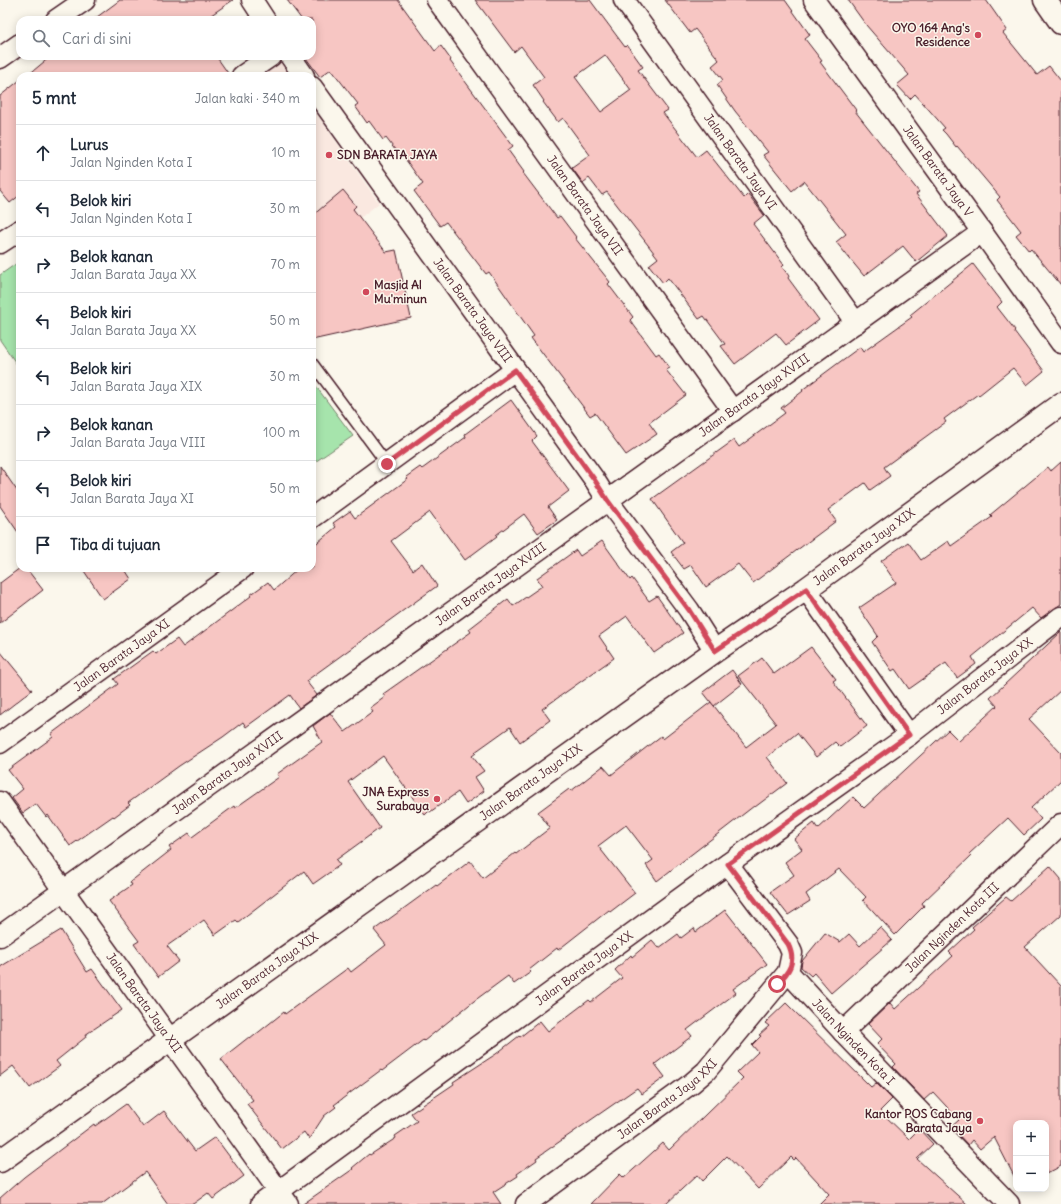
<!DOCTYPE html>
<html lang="id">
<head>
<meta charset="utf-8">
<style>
  :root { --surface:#fff; --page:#f2f2f3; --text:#1f2937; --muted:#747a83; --line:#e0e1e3 }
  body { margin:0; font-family:Delius,sans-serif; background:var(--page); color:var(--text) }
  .controls { position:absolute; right:12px; bottom:12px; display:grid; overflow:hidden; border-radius:8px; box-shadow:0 2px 10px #0003 }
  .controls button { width:36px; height:36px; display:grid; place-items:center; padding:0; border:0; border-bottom:1px solid var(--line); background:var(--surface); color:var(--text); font:20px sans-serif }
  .stop { position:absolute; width:12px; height:12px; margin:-9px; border:3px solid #d1495b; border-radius:50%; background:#fff }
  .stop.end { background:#d1495b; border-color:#fff; box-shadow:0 1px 4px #0008 }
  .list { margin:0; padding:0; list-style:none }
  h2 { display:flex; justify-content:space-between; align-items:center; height:52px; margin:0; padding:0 16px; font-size:17px }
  h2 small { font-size:13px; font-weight:400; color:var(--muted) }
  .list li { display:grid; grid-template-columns:26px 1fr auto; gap:12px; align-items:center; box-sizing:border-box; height:56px; padding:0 16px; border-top:1px solid var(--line) }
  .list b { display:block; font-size:15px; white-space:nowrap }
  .list p { margin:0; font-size:13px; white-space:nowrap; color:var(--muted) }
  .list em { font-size:13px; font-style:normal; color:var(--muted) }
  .icon { flex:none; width:22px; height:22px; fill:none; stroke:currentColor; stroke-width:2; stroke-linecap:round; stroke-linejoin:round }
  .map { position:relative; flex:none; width:1061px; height:1204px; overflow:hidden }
  .search { position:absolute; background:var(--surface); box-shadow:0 2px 10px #0003; left:16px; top:16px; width:300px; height:44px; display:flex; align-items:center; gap:10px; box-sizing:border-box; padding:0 14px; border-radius:12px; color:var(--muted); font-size:15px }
  .panel { position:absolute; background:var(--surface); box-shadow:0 2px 10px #0003; left:16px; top:72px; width:300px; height:500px; border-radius:12px }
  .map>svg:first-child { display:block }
  .built { fill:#fae8e0 }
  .green { fill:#a6e4ac; stroke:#78826c }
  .building { fill:#f7c6c3; stroke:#4a1f2b; fill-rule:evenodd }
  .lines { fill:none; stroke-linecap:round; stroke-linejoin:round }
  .service-casing { stroke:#4a1f2b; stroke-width:13 }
  .minor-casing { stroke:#4a1f2b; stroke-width:23 }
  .tertiary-casing { stroke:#4a1f2b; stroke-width:25 }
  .secondary-casing { stroke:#4a1f2b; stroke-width:25 }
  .service { stroke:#fbf7ec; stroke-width:10 }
  .minor { stroke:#fbf7ec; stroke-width:20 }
  .tertiary { stroke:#fbf7ec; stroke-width:22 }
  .secondary { stroke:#fbf7ec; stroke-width:22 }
  .route { stroke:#d1495b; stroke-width:5 }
  .poi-dot { fill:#d1495b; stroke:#fbf7ec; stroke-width:1.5 }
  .labels { text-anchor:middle; stroke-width:3; stroke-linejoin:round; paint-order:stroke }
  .poi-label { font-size:12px; font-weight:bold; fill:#4a1f2b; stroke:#fbf7ec; text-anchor:end }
  .street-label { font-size:12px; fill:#4a1f2b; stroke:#fbf7ec }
</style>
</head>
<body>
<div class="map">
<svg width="1061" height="1204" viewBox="0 0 1061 1204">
  <rect width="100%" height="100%" fill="#fbf7ec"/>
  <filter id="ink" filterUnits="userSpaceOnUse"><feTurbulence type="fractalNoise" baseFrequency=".025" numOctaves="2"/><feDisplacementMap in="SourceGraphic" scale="8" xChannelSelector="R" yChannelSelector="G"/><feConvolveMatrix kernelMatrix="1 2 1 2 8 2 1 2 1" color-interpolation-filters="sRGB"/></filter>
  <g filter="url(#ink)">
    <g class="built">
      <path d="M279,59L291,76H255Z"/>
      <path d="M312,107L379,203L312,256Z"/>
    </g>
    <g class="green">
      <path d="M20,261V369L0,340V275Z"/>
      <path d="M312,381L353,436L312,464Z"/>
    </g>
    <g class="building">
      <path d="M120,0H233L204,20H93Z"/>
      <path d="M287,0H398L435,51L441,46L451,60L450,61L513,146L508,150L524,172L523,173L557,218L560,216L576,237L575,238L610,282L608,284L633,317L630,320L656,355L659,353L670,368L666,370L686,395L649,423L657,434L626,455L595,413L590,416L531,338L534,336L489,272L486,274L446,222L440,226L414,191L423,184L401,153L399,155L386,138L383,140L369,121L367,123L355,106L358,104L331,69L320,77L306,58L309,56H312V20H302Z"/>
      <path d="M475,0H590L625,47L627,45L643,67L638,70L668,110L663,113L697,157L706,150L744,198L748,194L764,215L753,224L784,265L782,267L789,276L788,278L819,320L786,345L776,333L735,364L721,346L725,344L704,316L699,319L668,278L663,283L649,265L658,258L607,192L602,195L589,178L583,183L572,168L590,155L563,118L558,122L543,102L544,101L533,85L544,77L521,46L514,52ZM605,55L631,90L601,112L575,77Z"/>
      <path d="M665,0H785L810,35L805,39L822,61L820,62L856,110L855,111L919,192L916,194L948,236L916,262L903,246L864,276L836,242L846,234L804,181L792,191L763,155L768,152L735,111L717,85L723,80L712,66L719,60L695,29L690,33Z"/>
      <path d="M848,0H986L1007,30L1003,33L1037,75L1049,66L1061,81V285L1031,249L1029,251L1016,235L1021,231L997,200L1000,197L957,146L956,147L946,134L942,130L945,128L915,94L910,99L897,85L909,75L866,25Z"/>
      <path d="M51,56H216L230,76H27Z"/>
      <path d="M20,80V195L10,203L0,191V96Z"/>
      <path d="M343,190L356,206L353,209L386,252L396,250L411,318L312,340V216Z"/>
      <path d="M973,264L1002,302L997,307L1015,330L1014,331L1044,371L1027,385L1013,368L979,395L978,394L944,419L946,422L884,467L890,476L870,490L865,483L828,510L836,521L753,583L738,564L706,587L691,565L684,569L671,552L683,543L652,499L734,440L739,447L785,413L781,408L803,391L802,390L860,347L863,352L912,317L910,315Z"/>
      <path d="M511,400L537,436L532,441L569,491L548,507L557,520L538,533L524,514L496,535L497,536L465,560L430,512L391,541L413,570L422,563L437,586L306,681L317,695L299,708L290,695L246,727L243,722L223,737L179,766L128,803L130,805L114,817L113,816L70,846L48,815L46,817L36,804L23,813L12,798L23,789L8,770L53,737L51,734L118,684L114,679L153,651L156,654L177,639L183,647L251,596L250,595L268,582L274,590L299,568H312V547L336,527L333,523L350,511L355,518L408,479L406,477L420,467L422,469L466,437L465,434Z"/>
      <path d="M1061,462V604L1041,618L1032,608L972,657L976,664L957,678L946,663L909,689L895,669L892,671L872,642L878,636L859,608L896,583L881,561L908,542L921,560L948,541L951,546L992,517L990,515L1048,467L1051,471Z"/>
      <path d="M0,466L20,495V535L0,506Z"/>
      <path d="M602,541L630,580L632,578L649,601L657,596L683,633L654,653L627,616L599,636L614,658L542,709L550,720L520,742L510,727L475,752L476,753L472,756L484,771L475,777L484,791L466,804L458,792L430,812L429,811L425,815L383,756L348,782L380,828L336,860L340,865L313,884L304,871L238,922L236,920L215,935L204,920L167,946L179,961L158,977L134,944L139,941L109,901L132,885L130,882L171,850L169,847L189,833L192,837L234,806L235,808L279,777L277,774L322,742L313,726L330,713L345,732L373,712L370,708L385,697L383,694L471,632L469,629L491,612L508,599L513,606L542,586L537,578L576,550L580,556Z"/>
      <path d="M20,568H26L43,590L0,623V583Z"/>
      <path d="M82,568H124L131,579L103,599Z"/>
      <path d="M1061,632V690L1029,719L1061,753V780L1031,808L1041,819L1024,835L1008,818L969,854L971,856L922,903L924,906L895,935L863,900L866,897L839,869L806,894L810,901L788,915L770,892L794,875L785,862L802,849L794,839L814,823L818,829L853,797L864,808L948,730L959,741L997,706L990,698Z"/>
      <path d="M811,647L836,679L833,681L867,726L840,747L835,742L816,757L797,733L767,757L787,783L755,807L754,806L657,881L646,865L653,860L626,825L598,846L635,893L610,912L609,910L558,950L557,948L529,970L531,972L514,984L508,976L474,1001L424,1041L423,1040L382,1071L381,1070L334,1105L336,1107L324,1116L309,1139L304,1132L282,1149L247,1104L253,1100L221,1059L249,1037L250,1039L284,1012L285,1014L348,968L351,972L386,945L374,930L436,885L437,886L470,861L483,878L515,853L516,854L550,828L538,812L569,789L571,791L603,766L611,775L661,736L663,739L711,702L746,747L776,724L738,676L762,658L774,674Z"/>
      <path d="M0,651L32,690L0,715Z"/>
      <path d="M732,670L742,684L714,706L703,692Z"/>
      <path d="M1050,866L1061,879V915L1025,947L1061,986V1166L1046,1174V1123H1016V1180L994,1137L980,1149L972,1140L968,1145L951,1127L959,1120L933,1092L924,1100L893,1067L896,1064L877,1044L882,1039L868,1024L890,1003L895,1009L953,956L949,952L974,929L972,927L1006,897L1011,901Z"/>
      <path d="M725,910L767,964L733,989L736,993L687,1030L692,1036L655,1064L665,1077L642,1094L637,1088L536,1158L537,1160L517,1174L518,1176L493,1192L501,1204H303L353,1169L352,1168L369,1154L370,1155L396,1138L395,1136L417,1121L411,1113L454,1084L453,1082L496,1054L519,1036L520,1037L540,1021L548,1031L589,1000L591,1002L622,978L615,970L631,955L632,957L652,940L659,948L678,934L681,938L694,928L696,932Z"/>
      <path d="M880,927L892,940L831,993L814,973L811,976L801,967L802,961L825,933L840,942L849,934L860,946Z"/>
      <path d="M61,930L87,972L92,969L122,1010L85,1035L86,1037L56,1061L60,1066L30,1088L13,1066L0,1076V967Z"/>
      <path d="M786,1003L871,1087L876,1083L892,1099L880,1111L909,1139L919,1129L933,1144L917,1159L967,1204H819L829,1194L796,1158L794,1160L791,1157L758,1189L727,1156L702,1181L697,1175L666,1204H591L620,1174L624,1178L663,1143L669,1150L743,1078L737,1072L758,1052L752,1045L761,1036L759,1035L769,1026L765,1023Z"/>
      <path d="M126,1104L143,1127L164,1111L195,1151L215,1137L244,1176L213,1199L208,1193L193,1204H168L145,1172L102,1204H0V1198L24,1177L94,1124L95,1126Z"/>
    </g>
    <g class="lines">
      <defs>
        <path id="service" d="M312,363L387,464"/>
        <g id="minor">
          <path d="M252,0L265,20"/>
          <path id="s1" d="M437,0L733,411"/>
          <path id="s2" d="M624,0L856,323"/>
          <path id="s3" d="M814,0L982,232L1061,343"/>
          <path d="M56,20L85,0"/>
          <path d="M290,56L304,76"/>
          <path d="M0,58L20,44"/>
          <path d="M242,76L271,56"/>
          <path id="s4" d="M312,87L594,479L608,501L689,610L715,651"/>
          <path d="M0,243L20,230"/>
          <path d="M312,518L515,370"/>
          <path d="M806,589L909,735"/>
          <path id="s5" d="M0,743L243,568"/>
          <path id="s6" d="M0,802L288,1204"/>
          <path id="s7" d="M728,864L788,944L792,953L788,972L843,1032L1009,1204"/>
          <path id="s8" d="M0,936L982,232"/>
          <path id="s9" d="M843,1032L1061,824"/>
          <path id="s10" d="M261,1204L712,875L909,735L1061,617"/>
          <path id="s11" d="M526,1204L692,1083L706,1071L788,972"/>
        </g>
        <g id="tertiary">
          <path id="s12" d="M0,1161L715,651L806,589L1061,404"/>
        </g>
        <path id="secondary" d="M1045,0L1061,23"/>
      </defs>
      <use href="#service" class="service-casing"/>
      <use href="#minor" class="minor-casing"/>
      <use href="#tertiary" class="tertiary-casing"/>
      <use href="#secondary" class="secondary-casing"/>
      <use href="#service" class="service"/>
      <use href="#minor" class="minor"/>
      <use href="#tertiary" class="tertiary"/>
      <use href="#secondary" class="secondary"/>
    </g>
  </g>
  <g class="lines" filter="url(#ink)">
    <path class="route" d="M387,464L515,370L594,479L608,501L689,610L715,651L806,589L909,735L728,864L788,944C797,962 789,972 777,984"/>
  </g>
  <g class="poi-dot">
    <circle cx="978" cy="35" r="4"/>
    <circle cx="329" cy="155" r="4"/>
    <circle cx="366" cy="292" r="4"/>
    <circle cx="437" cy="799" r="4"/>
    <circle cx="980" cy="1121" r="4"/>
  </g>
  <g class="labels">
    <g class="poi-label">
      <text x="970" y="32">OYO 164 Ang's<tspan x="970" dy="14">Residence</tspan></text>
      <text x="337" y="159" text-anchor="start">SDN BARATA JAYA</text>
      <text x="374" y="289" text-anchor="start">Masjid Al<tspan x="374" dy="14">Mu'minun</tspan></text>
      <text x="429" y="796">JNA Express<tspan x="429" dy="14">Surabaya</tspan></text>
      <text x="972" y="1118">Kantor POS Cabang<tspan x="972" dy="14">Barata Jaya</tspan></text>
    </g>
    <g class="street-label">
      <text dy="4" stroke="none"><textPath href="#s2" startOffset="199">Jalan Barata Jaya VI</textPath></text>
      <text dy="4" stroke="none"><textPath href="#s3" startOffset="211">Jalan Barata Jaya V</textPath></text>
      <text dy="4" stroke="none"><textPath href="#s1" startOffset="253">Jalan Barata Jaya VII</textPath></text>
      <text dy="4" stroke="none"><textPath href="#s4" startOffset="275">Jalan Barata Jaya VIII</textPath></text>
      <text dy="4" stroke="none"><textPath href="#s8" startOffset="928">Jalan Barata Jaya XVIII</textPath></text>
      <text dy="4" stroke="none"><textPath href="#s12" startOffset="1060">Jalan Barata Jaya XIX</textPath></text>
      <text dy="4" stroke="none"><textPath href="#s8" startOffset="604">Jalan Barata Jaya XVIII</textPath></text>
      <text dy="4" stroke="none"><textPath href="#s5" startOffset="150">Jalan Barata Jaya XI</textPath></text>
      <text dy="4" stroke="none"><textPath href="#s10" startOffset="896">Jalan Barata Jaya XX</textPath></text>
      <text dy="4" stroke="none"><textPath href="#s8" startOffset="280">Jalan Barata Jaya XVIII</textPath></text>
      <text dy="4" stroke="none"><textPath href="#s12" startOffset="652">Jalan Barata Jaya XIX</textPath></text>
      <text dy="4" stroke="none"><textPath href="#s9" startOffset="151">Jalan Nginden Kota III</textPath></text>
      <text dy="4" stroke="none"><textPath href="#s10" startOffset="400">Jalan Barata Jaya XX</textPath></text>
      <text dy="4" stroke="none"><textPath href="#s12" startOffset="328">Jalan Barata Jaya XIX</textPath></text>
      <text dy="4" stroke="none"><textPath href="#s6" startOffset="247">Jalan Barata Jaya XII</textPath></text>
      <text dy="4" stroke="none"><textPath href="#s7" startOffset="225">Jalan Nginden Kota I</textPath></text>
      <text dy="4" stroke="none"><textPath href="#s11" startOffset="176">Jalan Barata Jaya XXI</textPath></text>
    </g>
  </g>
</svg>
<div class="controls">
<button>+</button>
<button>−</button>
</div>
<div class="stop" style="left:777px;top:984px"></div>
<div class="stop end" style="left:387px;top:464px"></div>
<div class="search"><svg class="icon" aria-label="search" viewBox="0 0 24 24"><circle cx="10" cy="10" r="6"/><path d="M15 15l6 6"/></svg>Cari di sini</div>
<section class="panel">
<h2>5 mnt<small>Jalan kaki · 340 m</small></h2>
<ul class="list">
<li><svg class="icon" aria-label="ahead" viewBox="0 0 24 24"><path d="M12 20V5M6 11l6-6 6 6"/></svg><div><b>Lurus</b><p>Jalan Nginden Kota I</p></div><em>10 m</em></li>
<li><svg class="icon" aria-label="left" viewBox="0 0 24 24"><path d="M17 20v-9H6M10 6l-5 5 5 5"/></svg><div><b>Belok kiri</b><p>Jalan Nginden Kota I</p></div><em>30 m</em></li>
<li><svg class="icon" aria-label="right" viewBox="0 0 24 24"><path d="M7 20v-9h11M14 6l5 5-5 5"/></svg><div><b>Belok kanan</b><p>Jalan Barata Jaya XX</p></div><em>70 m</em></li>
<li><svg class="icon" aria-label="left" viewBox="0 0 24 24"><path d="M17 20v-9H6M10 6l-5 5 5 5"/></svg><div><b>Belok kiri</b><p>Jalan Barata Jaya XX</p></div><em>50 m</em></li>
<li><svg class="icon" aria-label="left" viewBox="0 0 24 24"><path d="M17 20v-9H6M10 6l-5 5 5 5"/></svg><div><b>Belok kiri</b><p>Jalan Barata Jaya XIX</p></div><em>30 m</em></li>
<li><svg class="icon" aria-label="right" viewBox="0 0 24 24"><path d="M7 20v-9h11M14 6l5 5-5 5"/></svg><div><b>Belok kanan</b><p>Jalan Barata Jaya VIII</p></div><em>100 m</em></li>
<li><svg class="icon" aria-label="left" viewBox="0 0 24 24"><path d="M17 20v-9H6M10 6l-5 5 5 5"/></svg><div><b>Belok kiri</b><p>Jalan Barata Jaya XI</p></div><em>50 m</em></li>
<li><svg class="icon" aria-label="arrive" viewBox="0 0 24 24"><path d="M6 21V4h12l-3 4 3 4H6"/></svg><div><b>Tiba di tujuan</b></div></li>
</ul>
</section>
</div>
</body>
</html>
